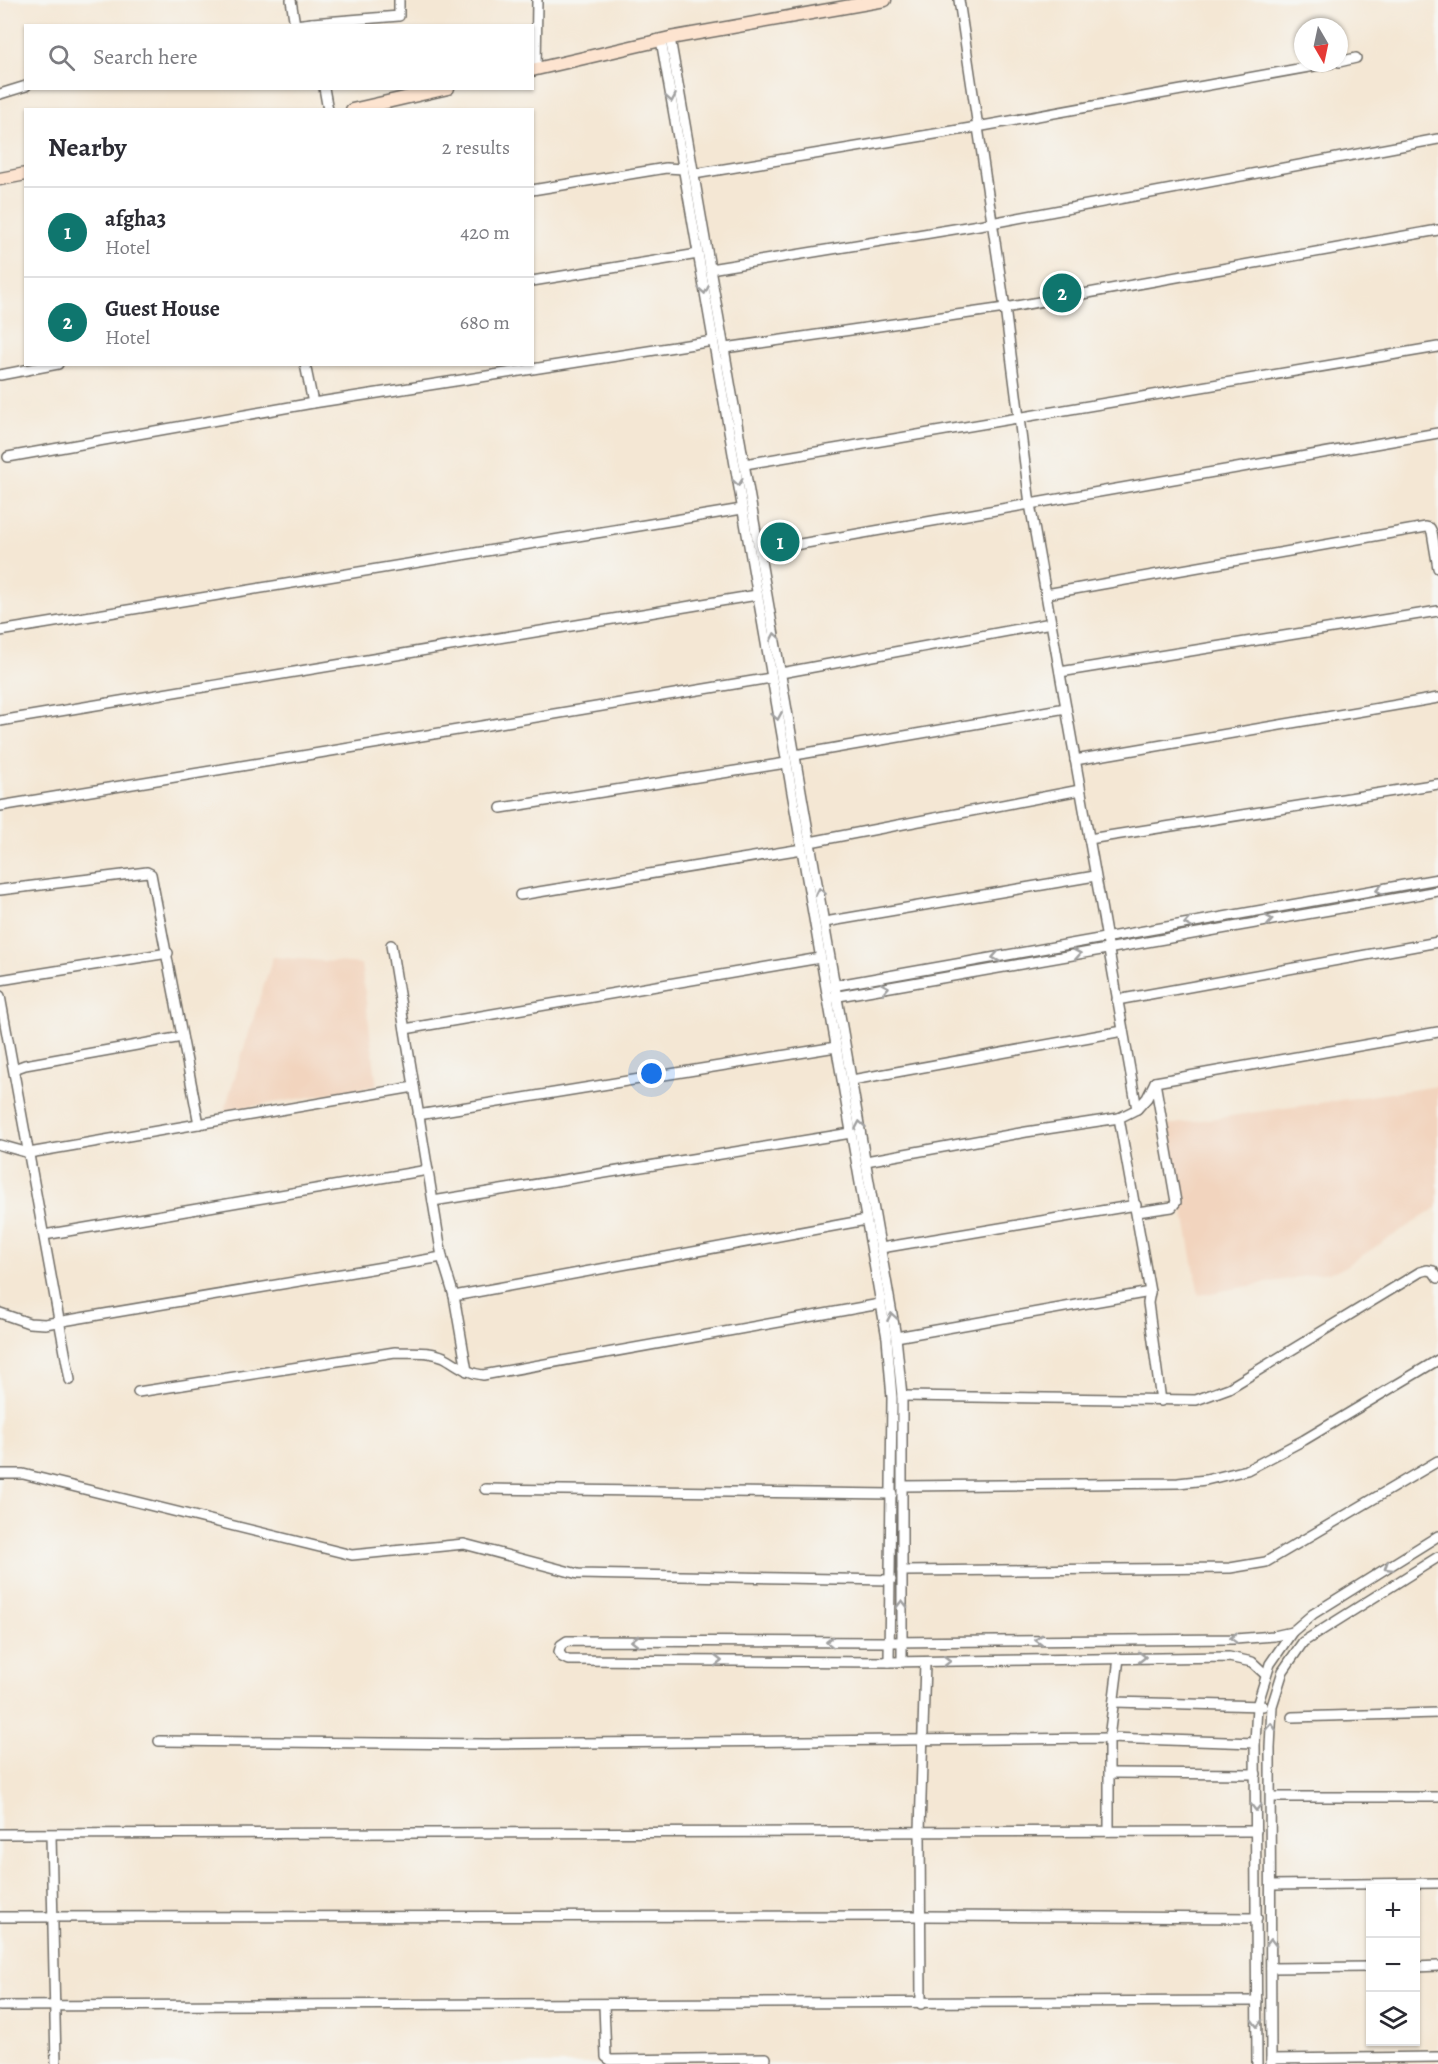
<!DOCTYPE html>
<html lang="en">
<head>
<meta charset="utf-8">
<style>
  :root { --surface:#fff; --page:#f7f7f7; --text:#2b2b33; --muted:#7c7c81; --line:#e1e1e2; --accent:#0f766e }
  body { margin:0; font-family:Alegreya,serif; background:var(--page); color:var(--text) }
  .controls { position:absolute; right:18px; bottom:18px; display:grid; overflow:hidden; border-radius:0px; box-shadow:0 2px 4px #0004 }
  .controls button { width:54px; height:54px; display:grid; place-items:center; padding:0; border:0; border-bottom:2px solid var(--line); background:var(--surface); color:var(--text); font:30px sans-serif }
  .compass { position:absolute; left:1294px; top:18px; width:54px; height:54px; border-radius:50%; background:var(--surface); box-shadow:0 2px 4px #0004; rotate:171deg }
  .you { position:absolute; left:652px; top:1074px; width:21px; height:21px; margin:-15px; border:4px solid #fff; border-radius:50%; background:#1a73e8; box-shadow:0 0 0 9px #1a73e833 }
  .badge { display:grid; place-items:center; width:39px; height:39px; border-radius:50%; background:var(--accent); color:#fff; font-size:20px; font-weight:700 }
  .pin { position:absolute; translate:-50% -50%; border:3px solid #fff; box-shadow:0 2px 6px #0006 }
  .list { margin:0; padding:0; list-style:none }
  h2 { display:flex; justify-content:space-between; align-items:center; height:78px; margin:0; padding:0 24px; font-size:26px }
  h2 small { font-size:20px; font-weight:400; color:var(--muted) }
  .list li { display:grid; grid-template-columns:39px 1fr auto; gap:18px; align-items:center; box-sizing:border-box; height:90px; padding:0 24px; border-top:2px solid var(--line) }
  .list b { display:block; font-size:22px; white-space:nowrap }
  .list p { margin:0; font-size:20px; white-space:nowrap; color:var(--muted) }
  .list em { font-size:20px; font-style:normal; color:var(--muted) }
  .icon { flex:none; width:33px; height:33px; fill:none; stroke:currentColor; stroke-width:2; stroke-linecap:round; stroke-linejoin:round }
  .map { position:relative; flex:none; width:1438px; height:2064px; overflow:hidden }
  .search { position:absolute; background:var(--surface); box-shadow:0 2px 4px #0004; left:24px; top:24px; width:510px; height:66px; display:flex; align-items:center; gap:15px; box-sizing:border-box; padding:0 21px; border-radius:0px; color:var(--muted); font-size:22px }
  .panel { position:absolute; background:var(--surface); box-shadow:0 2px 4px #0004; left:24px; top:108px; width:510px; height:258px; border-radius:0px }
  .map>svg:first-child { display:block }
  .built { fill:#f2d4be }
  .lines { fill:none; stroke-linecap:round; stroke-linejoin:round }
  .minor-casing { stroke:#716d66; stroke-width:12 }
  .secondary-casing { stroke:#716d66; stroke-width:15 }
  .minor { stroke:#fff; stroke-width:9 }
  .secondary { stroke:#fde4d0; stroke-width:12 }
  .oneway { stroke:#a0a0a0 }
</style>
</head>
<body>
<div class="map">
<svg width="1438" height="2064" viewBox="0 0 1438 2064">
  <rect width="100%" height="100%" fill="#f6f6f2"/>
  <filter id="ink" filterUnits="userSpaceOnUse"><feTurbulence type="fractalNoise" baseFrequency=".0167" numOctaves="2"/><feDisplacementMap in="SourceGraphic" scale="12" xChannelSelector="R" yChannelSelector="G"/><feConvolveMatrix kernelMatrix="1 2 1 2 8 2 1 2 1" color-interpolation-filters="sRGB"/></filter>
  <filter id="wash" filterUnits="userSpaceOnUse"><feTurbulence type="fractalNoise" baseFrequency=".008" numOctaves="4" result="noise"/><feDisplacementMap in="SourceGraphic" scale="24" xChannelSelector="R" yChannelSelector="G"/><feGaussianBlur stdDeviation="1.35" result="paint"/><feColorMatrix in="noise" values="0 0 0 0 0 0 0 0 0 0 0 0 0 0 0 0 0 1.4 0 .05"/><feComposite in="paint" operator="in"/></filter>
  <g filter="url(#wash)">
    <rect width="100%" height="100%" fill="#f4e7d4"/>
    <g class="built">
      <path d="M273,957L361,964L377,1086L224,1111Z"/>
      <path d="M1438,1086V1207L1339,1270L1199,1295L1168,1125Z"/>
    </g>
  </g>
  <g filter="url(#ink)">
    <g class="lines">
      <defs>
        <g id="minor">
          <path d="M291,0L295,25L312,23L313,26"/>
          <path d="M959,0L1005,308L1030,504L1137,1109L1119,1118L1150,1292L1148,1303L1161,1401"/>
          <path d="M312,23L399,16V0"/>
          <path d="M670,38L896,1337L902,1396V1662"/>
          <path d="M661,40L887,1338L892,1398L889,1662"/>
          <path d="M1339,62L1356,58"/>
          <path d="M536,69L537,0"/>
          <path d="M324,88L328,110"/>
          <path d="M0,94L26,86"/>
          <path d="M694,174L977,127L1331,63"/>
          <path d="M532,190L666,168L684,169"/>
          <path d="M710,269L991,223L1438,139"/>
          <path d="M532,281L698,254"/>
          <path d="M725,348L1005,308L1438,230"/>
          <path d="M305,364L313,403"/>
          <path d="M0,375L58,364"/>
          <path d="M8,457L313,403L713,341"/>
          <path d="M745,464L1438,347"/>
          <path d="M760,551L1438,433"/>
          <path d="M1046,594L1426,527L1430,528L1432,532L1438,568"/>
          <path d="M0,631L742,509"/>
          <path d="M1060,672L1438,611"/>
          <path d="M781,673L1051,623"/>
          <path d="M0,721L757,595"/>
          <path d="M795,755L1066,708"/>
          <path d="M1075,760L1438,698"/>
          <path d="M0,806L771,678"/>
          <path d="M501,808L786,763"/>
          <path d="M1089,839L1438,784"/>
          <path d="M810,842L1080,790"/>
          <path d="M0,890L147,872L151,874L199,1124"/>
          <path d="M520,895L802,849"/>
          <path d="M825,922L1095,876"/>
          <path d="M391,945L442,1257L454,1296L467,1371"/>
          <path d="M0,980L168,953"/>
          <path d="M832,986L1438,879"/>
          <path d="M0,996L70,1380"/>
          <path d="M833,997L1438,891"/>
          <path d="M1117,1000L1438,942"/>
          <path d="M405,1029L820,958"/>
          <path d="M14,1069L25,1065L182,1037"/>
          <path d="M852,1080L1123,1031"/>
          <path d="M1137,1109L1147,1098L1155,1082L1438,1032"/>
          <path d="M418,1115L836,1047"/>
          <path d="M0,1145L29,1153L414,1087"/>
          <path d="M866,1161L1026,1132L1119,1118"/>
          <path d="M433,1201L851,1133"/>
          <path d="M1137,1212L1172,1207L1176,1202L1155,1082"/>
          <path d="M44,1235L428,1170"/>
          <path d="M881,1248L1136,1205"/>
          <path d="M454,1296L866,1220"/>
          <path d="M0,1313L29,1323L45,1324L442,1257"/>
          <path d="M896,1337L1150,1292"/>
          <path d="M138,1392L395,1352C411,1353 429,1350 444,1357C457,1364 468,1374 483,1375L880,1304"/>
          <path d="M902,1396L1196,1400L1229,1388L1420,1272L1427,1270L1433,1271L1438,1278"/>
          <path d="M0,1474H23L352,1555L464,1544L578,1574L891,1580"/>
          <path d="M903,1486L1178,1483L1206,1480L1247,1470L1304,1440L1438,1360"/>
          <path d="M485,1489L892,1494"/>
          <path d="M902,1571L1230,1568L1266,1562L1438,1461"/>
          <path d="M1266,1675L1252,1662L1229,1657L889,1662L568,1660L562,1657L559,1652L561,1645L567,1641L889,1642L1235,1639L1274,1636L1292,1632"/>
          <path d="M1114,1702L1263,1706"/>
          <path d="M1292,1717L1438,1713"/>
          <path d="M159,1741L487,1744L1109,1738L1255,1743"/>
          <path d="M1110,1773L1256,1774"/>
          <path d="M1271,1797H1438"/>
          <path d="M1109,1831V1738L1119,1658"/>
          <path d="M0,1834L1256,1831"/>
          <path d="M51,1835L56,2064"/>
          <path d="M1271,1885L1438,1883"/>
          <path d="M0,1917L920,1916L1257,1918"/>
          <path d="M1416,1967L1438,1966"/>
          <path d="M1271,1968L1370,1967"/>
          <path d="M921,2004L920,1831L925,1662"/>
          <path d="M604,2005L606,2057L610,2060L766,2058"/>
          <path d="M0,2006L1257,2001"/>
          <path d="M1271,2059L1438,2057"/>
          <path d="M1257,2064L1255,1743L1257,1706L1270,1664L1292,1632L1313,1614L1438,1536"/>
          <path d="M1271,2064L1270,1748L1272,1706L1283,1671L1303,1642L1438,1557"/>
        </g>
        <g id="secondary">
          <path d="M532,70L670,38L885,0"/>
          <path d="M352,110L448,88"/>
          <path d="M0,179L26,174"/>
        </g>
      </defs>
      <use href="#minor" class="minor-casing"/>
      <use href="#secondary" class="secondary-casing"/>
      <use href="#minor" class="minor"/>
      <use href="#secondary" class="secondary"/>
    </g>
    <defs><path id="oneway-chevron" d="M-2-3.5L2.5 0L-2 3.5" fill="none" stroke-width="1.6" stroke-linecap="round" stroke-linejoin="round" transform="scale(1.5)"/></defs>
    <g class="oneway">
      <use href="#oneway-chevron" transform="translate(671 98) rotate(80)"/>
      <use href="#oneway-chevron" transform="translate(704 290) rotate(80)"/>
      <use href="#oneway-chevron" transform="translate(738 482) rotate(81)"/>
      <use href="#oneway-chevron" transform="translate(775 637) rotate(-100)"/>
      <use href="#oneway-chevron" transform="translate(777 716) rotate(80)"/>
      <use href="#oneway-chevron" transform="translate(1380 890) rotate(170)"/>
      <use href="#oneway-chevron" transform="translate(820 892) rotate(-101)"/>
      <use href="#oneway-chevron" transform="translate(1269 920) rotate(-10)"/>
      <use href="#oneway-chevron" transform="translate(1188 923) rotate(170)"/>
      <use href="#oneway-chevron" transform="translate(1077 954) rotate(-10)"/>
      <use href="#oneway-chevron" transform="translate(996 957) rotate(170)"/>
      <use href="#oneway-chevron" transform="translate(885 988) rotate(-10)"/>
      <use href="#oneway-chevron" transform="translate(860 1125) rotate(-100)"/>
      <use href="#oneway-chevron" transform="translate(892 1317) rotate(-100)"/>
      <use href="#oneway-chevron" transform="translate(1388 1567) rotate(148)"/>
      <use href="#oneway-chevron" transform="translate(902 1604) rotate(-90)"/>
      <use href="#oneway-chevron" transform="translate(1234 1638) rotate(178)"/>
      <use href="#oneway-chevron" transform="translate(1039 1640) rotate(179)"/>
      <use href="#oneway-chevron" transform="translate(635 1641) rotate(-180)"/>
      <use href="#oneway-chevron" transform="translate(830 1642) rotate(-180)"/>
      <use href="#oneway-chevron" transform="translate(1142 1657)"/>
      <use href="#oneway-chevron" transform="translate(718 1661)"/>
      <use href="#oneway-chevron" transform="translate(947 1661) rotate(-1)"/>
      <use href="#oneway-chevron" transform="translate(1271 1727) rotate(-88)"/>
      <use href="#oneway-chevron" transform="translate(1256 1807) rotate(90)"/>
      <use href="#oneway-chevron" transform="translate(1271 1943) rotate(-90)"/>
      <use href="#oneway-chevron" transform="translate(1257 2023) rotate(90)"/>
    </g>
  </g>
</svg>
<div class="controls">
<button>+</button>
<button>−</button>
<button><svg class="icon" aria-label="layers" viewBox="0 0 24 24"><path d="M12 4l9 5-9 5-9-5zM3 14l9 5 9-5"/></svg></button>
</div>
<svg class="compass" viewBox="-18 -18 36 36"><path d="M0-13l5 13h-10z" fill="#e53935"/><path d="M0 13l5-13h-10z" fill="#7c7c81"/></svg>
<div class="you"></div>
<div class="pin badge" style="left:780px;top:542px">1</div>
<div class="pin badge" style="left:1062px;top:293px">2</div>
<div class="search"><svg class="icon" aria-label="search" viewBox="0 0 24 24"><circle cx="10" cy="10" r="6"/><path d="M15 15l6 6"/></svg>Search here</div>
<section class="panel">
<h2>Nearby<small>2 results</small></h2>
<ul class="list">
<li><span class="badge">1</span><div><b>afgha3</b><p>Hotel</p></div><em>420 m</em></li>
<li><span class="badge">2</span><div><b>Guest House</b><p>Hotel</p></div><em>680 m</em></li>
</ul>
</section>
</div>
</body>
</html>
